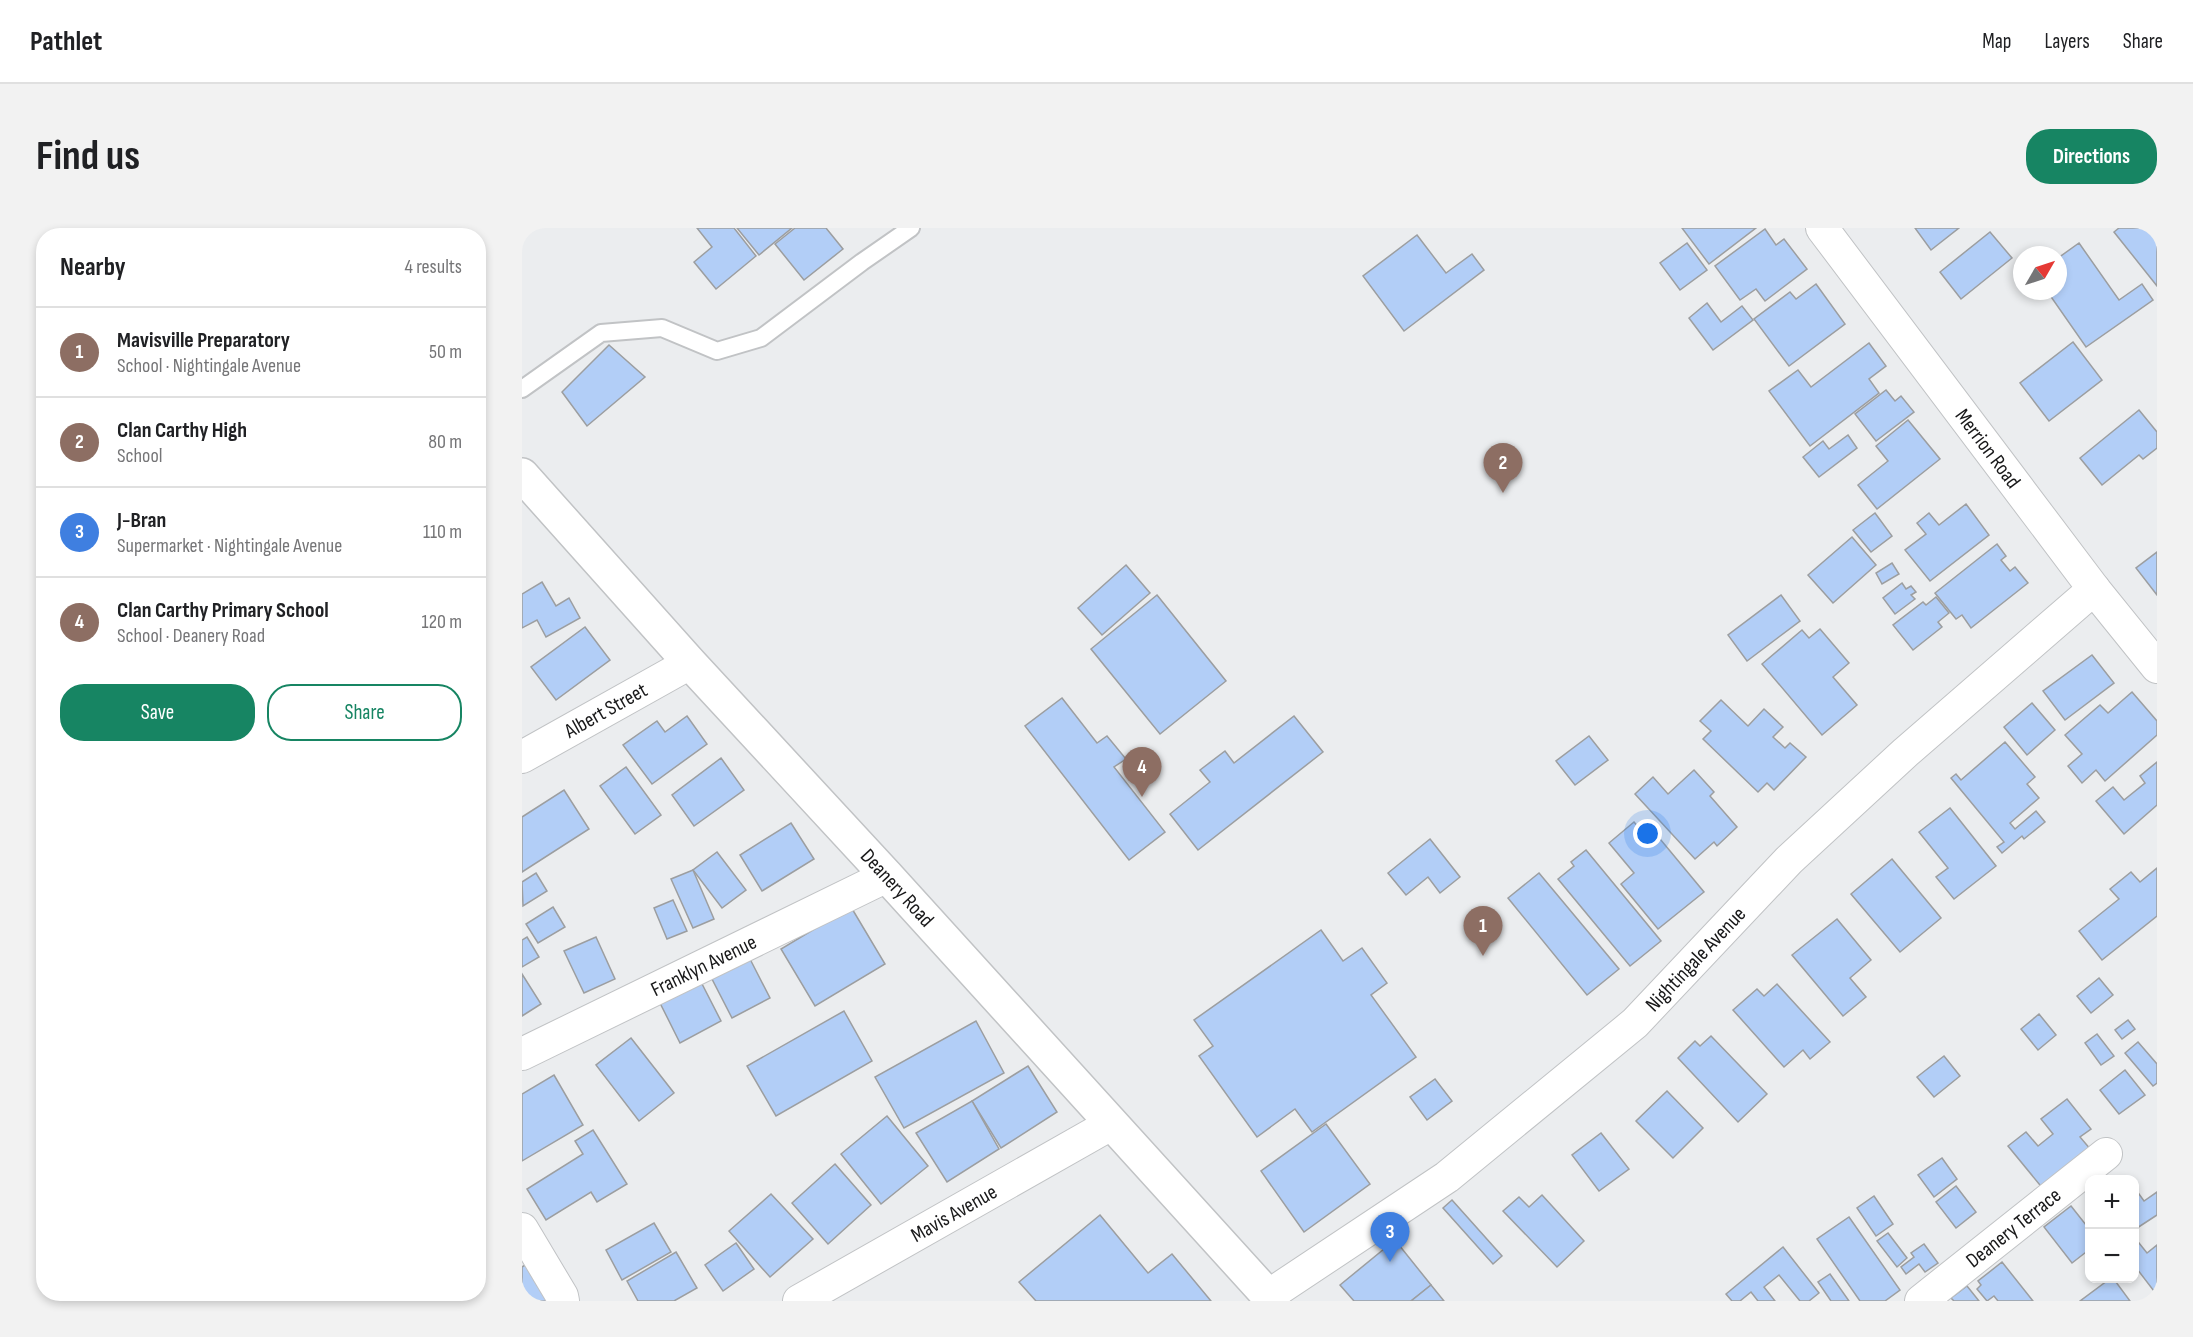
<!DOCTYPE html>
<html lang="en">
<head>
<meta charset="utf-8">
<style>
  :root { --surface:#fff; --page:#f2f2f2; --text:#202124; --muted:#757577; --line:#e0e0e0; --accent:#178563 }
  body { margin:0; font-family:"Sofia Sans Condensed",sans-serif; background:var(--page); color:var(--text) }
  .controls { position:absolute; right:18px; bottom:18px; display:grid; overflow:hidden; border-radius:12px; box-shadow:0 3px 9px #0003 }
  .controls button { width:54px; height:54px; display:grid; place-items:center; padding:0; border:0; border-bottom:2px solid var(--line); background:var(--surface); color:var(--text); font:30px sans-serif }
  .compass { position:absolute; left:1491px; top:18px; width:54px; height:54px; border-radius:50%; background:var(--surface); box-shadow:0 3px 9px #0003; rotate:51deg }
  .you { position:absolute; left:1126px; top:606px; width:21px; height:21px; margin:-15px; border:4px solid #fff; border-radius:50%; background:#1a73e8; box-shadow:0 0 0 9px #1a73e833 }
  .badge { display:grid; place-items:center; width:39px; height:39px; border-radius:50%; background:var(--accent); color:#fff; font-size:20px; font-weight:700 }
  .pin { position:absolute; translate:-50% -50px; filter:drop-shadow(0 2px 3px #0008) }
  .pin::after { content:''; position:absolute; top:32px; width:21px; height:18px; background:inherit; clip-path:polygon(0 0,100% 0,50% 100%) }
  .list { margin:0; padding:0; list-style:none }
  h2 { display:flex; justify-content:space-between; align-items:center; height:78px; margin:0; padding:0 24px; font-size:26px }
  h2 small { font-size:20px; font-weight:400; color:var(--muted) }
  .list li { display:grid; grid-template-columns:39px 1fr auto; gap:18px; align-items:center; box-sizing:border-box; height:90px; padding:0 24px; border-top:2px solid var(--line) }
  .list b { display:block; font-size:22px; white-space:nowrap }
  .list p { margin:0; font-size:20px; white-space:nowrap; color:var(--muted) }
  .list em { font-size:20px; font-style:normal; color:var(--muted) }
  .actions { display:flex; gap:12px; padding:18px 24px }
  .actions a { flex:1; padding:14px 0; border:2px solid var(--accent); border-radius:24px; text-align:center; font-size:21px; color:var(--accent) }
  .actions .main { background:var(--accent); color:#fff }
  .map { position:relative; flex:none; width:1635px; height:1073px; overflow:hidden; border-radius:24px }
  header { display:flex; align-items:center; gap:36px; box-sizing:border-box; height:84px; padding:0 30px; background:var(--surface); border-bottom:2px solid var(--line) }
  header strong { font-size:28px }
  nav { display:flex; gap:33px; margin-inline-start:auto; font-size:21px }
  .intro { display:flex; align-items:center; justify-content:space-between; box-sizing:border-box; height:144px; padding:0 36px }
  h1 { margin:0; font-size:42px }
  .button { padding:15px 27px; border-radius:24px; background:var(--accent); color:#fff; font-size:21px; font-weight:700 }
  main { display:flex; gap:36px; padding:0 36px }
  aside { flex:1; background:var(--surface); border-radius:24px; box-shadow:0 3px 9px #0003 }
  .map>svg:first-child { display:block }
  .building { fill:#b2cef7; stroke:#9c9ea0; stroke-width:1.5 }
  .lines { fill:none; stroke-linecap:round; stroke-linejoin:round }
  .lane-casing { stroke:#c1c3c5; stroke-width:20 }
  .street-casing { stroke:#c1c3c5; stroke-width:34 }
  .secondary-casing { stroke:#c1c3c5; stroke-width:36 }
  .lane { stroke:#fff; stroke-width:16 }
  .street { stroke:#fff; stroke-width:32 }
  .secondary { stroke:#fff; stroke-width:33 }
  .labels { text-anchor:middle; stroke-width:4.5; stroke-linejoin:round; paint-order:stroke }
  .street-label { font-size:21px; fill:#181819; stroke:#f9fafd }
</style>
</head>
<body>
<header>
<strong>Pathlet</strong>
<nav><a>Map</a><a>Layers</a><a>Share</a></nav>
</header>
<div class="intro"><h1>Find us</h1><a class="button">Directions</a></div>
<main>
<aside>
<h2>Nearby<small>4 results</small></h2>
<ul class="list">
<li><span class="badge" style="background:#8d6e63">1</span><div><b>Mavisville Preparatory</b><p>School · Nightingale Avenue</p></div><em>50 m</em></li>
<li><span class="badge" style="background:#8d6e63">2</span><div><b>Clan Carthy High</b><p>School</p></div><em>80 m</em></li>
<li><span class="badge" style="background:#3f7fe0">3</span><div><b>J-Bran</b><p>Supermarket · Nightingale Avenue</p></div><em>110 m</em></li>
<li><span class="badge" style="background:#8d6e63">4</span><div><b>Clan Carthy Primary School</b><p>School · Deanery Road</p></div><em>120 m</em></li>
</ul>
<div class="actions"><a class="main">Save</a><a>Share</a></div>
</aside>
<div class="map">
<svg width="1635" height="1073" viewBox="0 0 1635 1073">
  <rect width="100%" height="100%" fill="#ebedef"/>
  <g class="building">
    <path d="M175,0H212L234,28L194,61L172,34L190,19Z"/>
    <path d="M215,0H270L237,27Z"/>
    <path d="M273,0H304L321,21L282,52L253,16Z"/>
    <path d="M1160,0H1234L1187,36Z"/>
    <path d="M1393,0H1437L1409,22Z"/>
    <path d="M1597,0H1635V58L1592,4Z"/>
    <path d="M1243,1L1254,17L1262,11L1285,41L1243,73L1234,61L1218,72L1193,38Z"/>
    <path d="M1468,4L1490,30L1439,71L1418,44Z"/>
    <path d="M895,7L924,45L950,26L962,42L882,103L841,48Z"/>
    <path d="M1165,15L1185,42L1158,62L1138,35Z"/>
    <path d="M1557,15L1597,72L1620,56L1631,72L1564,119L1525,63H1536V30Z"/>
    <path d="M1294,56L1323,96L1267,138L1232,91L1268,64L1274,71Z"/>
    <path d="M1185,75L1199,94L1220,78L1231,92L1191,122L1167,90Z"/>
    <path d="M1551,114L1580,152L1527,193L1498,155Z"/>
    <path d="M1347,115L1364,138L1347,151L1357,165L1288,218L1247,163L1276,142L1289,159Z"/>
    <path d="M87,117L123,149L65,198L40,164Z"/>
    <path d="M1364,162L1373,173L1379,168L1392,184L1354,213L1333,186Z"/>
    <path d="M1617,182L1635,204V220L1621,231L1617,227L1580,257L1558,230Z"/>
    <path d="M1386,192L1418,231L1355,281L1336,257L1366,233L1354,218Z"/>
    <path d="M1326,207L1335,220L1297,249L1281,229L1301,213L1307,221Z"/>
    <path d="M1444,276L1467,307L1408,353L1383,322L1404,306L1395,295L1407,285L1417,297Z"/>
    <path d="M1353,285L1370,308L1349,324L1331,302Z"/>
    <path d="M1330,309L1354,337L1311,375L1286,347Z"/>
    <path d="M1475,316L1484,328L1479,332L1488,343L1493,339L1506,355L1449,400L1440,387L1434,391L1413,365Z"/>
    <path d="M1635,324V367L1614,340Z"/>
    <path d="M1370,335L1377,346L1360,356L1354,345Z"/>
    <path d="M604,337L628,365L580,407L556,380Z"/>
    <path d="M20,354L34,378L47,370L58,390L24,409L15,392L0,400V366Z"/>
    <path d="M1380,355L1384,361L1389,358L1394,364L1389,367L1393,371L1373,386L1361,370Z"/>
    <path d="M635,367L704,453L638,506L569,421Z"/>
    <path d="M1259,367L1278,393L1225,433L1206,407Z"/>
    <path d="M1414,369L1427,385L1416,394L1420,399L1391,422L1371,397L1401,374L1404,377Z"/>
    <path d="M63,399L88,432L34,472L9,439Z"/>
    <path d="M1298,401L1327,435L1311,449L1335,477L1300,507L1240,436L1280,402L1287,410Z"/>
    <path d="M1570,427L1592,455L1543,492L1521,463Z"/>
    <path d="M1610,464L1635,493V507L1583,553L1574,542L1560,555L1546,538L1560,526L1543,507L1578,477L1586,485Z"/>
    <path d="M540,470L575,515L585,508L604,531L592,539L643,604L607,632L503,498Z"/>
    <path d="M1199,472L1226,498L1242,481L1261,499L1251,509L1263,520L1268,515L1284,529L1252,562L1245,555L1236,564L1181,511L1189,503L1178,493Z"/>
    <path d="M1510,475L1533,502L1505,527L1482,499Z"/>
    <path d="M165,488L185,516L130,556L101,517L135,493L143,504Z"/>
    <path d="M772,488L801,524L676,622L648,586L688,554L678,542L703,523L712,535Z"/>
    <path d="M1067,508L1086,532L1053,557L1034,533Z"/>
    <path d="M1483,514L1513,549L1505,556L1517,570L1488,595L1493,601L1514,583L1523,594L1502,611L1500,608L1480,625L1475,619L1482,614L1429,550L1434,546L1439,552Z"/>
    <path d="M199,530L222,562L172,598L150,567Z"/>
    <path d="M1635,534V577L1602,606L1574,573L1591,559L1602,572L1623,555L1618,548Z"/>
    <path d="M104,539L139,587L113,606L78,558Z"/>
    <path d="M1172,542L1192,564L1188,568L1215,599L1195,618L1192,614L1173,631L1113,566L1131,549L1146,566Z"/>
    <path d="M42,562L67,601L0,644V589Z"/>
    <path d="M1428,580L1474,638L1432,671L1414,649L1426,640L1397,604Z"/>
    <path d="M1112,594L1117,600L1124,594L1182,664L1136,701L1099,656L1112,645L1087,615Z"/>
    <path d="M269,595L292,631L240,663L218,627Z"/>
    <path d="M908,611L938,649L918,665L906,649L884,667L866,645Z"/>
    <path d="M1064,622L1139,713L1108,738L1036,651L1052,638L1049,634Z"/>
    <path d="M195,624L224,662L200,680L171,642Z"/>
    <path d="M1370,631L1419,690L1378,724L1329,666Z"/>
    <path d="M1635,640V688L1580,732L1557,703L1597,671L1588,661L1609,644L1618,654Z"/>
    <path d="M171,642L192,691L171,700L149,651Z"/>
    <path d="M14,645L25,663L1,678L0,654Z"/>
    <path d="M1017,645L1097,741L1065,767L986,670Z"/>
    <path d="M151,672L165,703L145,711L132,680Z"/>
    <path d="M31,679L43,699L16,715L4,696Z"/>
    <path d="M329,679L363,736L293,778L259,721Z"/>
    <path d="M1315,691L1349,732L1328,750L1344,769L1321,788L1270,727Z"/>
    <path d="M799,702L821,733L840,720L865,755L849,767L894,829L790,904L773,881L735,909L677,828L691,818L672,792Z"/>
    <path d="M5,709L17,729L0,739V712Z"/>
    <path d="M74,709L93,751L62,765L42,723Z"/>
    <path d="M228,731L248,770L210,790L190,751Z"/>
    <path d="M0,746L19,776L0,788Z"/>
    <path d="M177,750L199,793L158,815L136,771Z"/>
    <path d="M1577,750L1591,767L1569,785L1555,768Z"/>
    <path d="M1255,756L1308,814L1288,831L1281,822L1262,839L1211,782L1235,761L1242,768Z"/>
    <path d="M322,783L350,833L254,888L225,838Z"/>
    <path d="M1517,786L1534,807L1516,822L1499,801Z"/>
    <path d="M1606,792L1613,801L1600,811L1593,802Z"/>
    <path d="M454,793L482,845L382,900L353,849Z"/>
    <path d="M1575,806L1592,828L1579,837L1563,815Z"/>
    <path d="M1189,808L1245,866L1216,894L1156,830L1173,813L1178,818Z"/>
    <path d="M109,810L152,865L117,893L74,837Z"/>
    <path d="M1616,814L1635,836V855L1631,858L1603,825Z"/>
    <path d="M1422,828L1438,848L1412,869L1395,849Z"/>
    <path d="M506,838L535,884L479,920L450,873Z"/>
    <path d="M1603,842L1623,867L1597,886L1578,862Z"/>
    <path d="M32,847L61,897L0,933V866Z"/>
    <path d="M913,851L930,873L905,892L888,869Z"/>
    <path d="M1145,863L1181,900L1151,930L1114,893Z"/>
    <path d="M1545,871L1569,901L1558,909L1569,922L1522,962L1486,918L1504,904L1516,918L1531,906L1519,891Z"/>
    <path d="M450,873L477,921L425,954L394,905Z"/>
    <path d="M365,888L406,938L359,976L319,926Z"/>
    <path d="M804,896L848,956L782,1004L739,943Z"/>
    <path d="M71,902L105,956L75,974L69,964L24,992L5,961L61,926L53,913Z"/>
    <path d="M1079,905L1107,941L1077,963L1050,927Z"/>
    <path d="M1420,930L1435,951L1412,969L1396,947Z"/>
    <path d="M313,936L349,977L306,1016L270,975Z"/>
    <path d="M1434,958L1454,984L1434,1000L1414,974Z"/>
    <path d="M1612,959L1622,973L1635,964V987L1612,1002Z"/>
    <path d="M249,966L291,1011L248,1049L207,1003Z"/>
    <path d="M1020,967L1062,1013L1035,1039L981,983L997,969L1007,979Z"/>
    <path d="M1352,968L1371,996L1354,1008L1335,980Z"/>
    <path d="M930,972L980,1028L971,1036L921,980Z"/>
    <path d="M1549,978L1568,1002V1021L1550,1035L1522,999Z"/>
    <path d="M578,987L626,1045L650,1026L689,1073H514L497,1054Z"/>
    <path d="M1327,989L1378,1062L1363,1073H1338L1295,1011Z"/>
    <path d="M132,995L149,1024L100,1052L84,1022Z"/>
    <path d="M1366,1005L1385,1030L1375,1039L1355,1013Z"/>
    <path d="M873,1012L909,1057L889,1073H832L818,1057Z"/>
    <path d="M214,1015L232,1041L201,1063L183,1037Z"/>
    <path d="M1617,1015L1625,1025L1635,1017V1067L1612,1037V1018Z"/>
    <path d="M1402,1016L1416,1035L1403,1044L1397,1036L1384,1046L1379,1039L1392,1029L1389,1025Z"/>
    <path d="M1261,1019L1297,1065L1287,1073H1278L1257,1047L1242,1059L1253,1073H1236L1229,1064L1218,1073H1210L1204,1066Z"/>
    <path d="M154,1024L175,1060L152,1073H116L105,1053Z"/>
    <path d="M8,1034L28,1073H0V1039Z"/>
    <path d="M1480,1034L1511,1073H1476L1472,1068L1465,1073L1455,1061L1459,1057L1456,1053Z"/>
    <path d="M1308,1046L1327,1073H1309L1296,1054Z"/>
    <path d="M1589,1050H1591L1608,1073H1558Z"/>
    <path d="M909,1057L922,1073H889Z"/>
    <path d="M1445,1058L1457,1073H1432L1429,1070Z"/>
  </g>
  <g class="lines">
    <defs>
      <path id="lane" d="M0,161L79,105L140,100L195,123L239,110L340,34L389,0"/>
      <g id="street">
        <path id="s1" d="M1300,0L1572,361L1635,439"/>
        <path id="s2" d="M0,529L168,435"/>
        <path id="s3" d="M0,826L365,648"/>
        <path d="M0,1001L40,1068L41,1073"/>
        <path id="s4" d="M746,1068L925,949L1113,795L1267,632L1384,524L1572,361"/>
        <path id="s5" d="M277,1073L589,896"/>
        <path id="s6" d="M1399,1073L1584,926"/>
      </g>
      <g id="secondary">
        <path id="s7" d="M0,247L168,435L365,648L751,1073"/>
      </g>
    </defs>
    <use href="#lane" class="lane-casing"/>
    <use href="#street" class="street-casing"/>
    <use href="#secondary" class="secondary-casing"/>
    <use href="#lane" class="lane"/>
    <use href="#street" class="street"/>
    <use href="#secondary" class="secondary"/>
  </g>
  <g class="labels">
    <g class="street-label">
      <text dy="7" stroke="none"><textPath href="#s1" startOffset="276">Merrion Road</textPath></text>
      <text dy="7" stroke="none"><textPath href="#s2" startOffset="96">Albert Street</textPath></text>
      <text dy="7" stroke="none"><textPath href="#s7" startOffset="558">Deanery Road</textPath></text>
      <text dy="7" stroke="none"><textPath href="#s4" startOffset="546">Nightingale Avenue</textPath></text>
      <text dy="7" stroke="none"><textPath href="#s3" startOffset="202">Franklyn Avenue</textPath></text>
      <text dy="7" stroke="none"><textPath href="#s5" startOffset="178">Mavis Avenue</textPath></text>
      <text dy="7" stroke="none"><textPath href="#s6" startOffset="118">Deanery Terrace</textPath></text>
    </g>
  </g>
</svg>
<div class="controls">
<button>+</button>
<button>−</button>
</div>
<svg class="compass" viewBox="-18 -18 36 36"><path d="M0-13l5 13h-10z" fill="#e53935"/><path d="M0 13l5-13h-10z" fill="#757577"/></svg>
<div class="you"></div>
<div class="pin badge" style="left:961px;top:728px;background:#8d6e63">1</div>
<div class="pin badge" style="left:981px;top:265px;background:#8d6e63">2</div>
<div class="pin badge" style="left:868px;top:1034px;background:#3f7fe0">3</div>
<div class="pin badge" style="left:620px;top:569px;background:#8d6e63">4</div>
</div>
</main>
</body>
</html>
